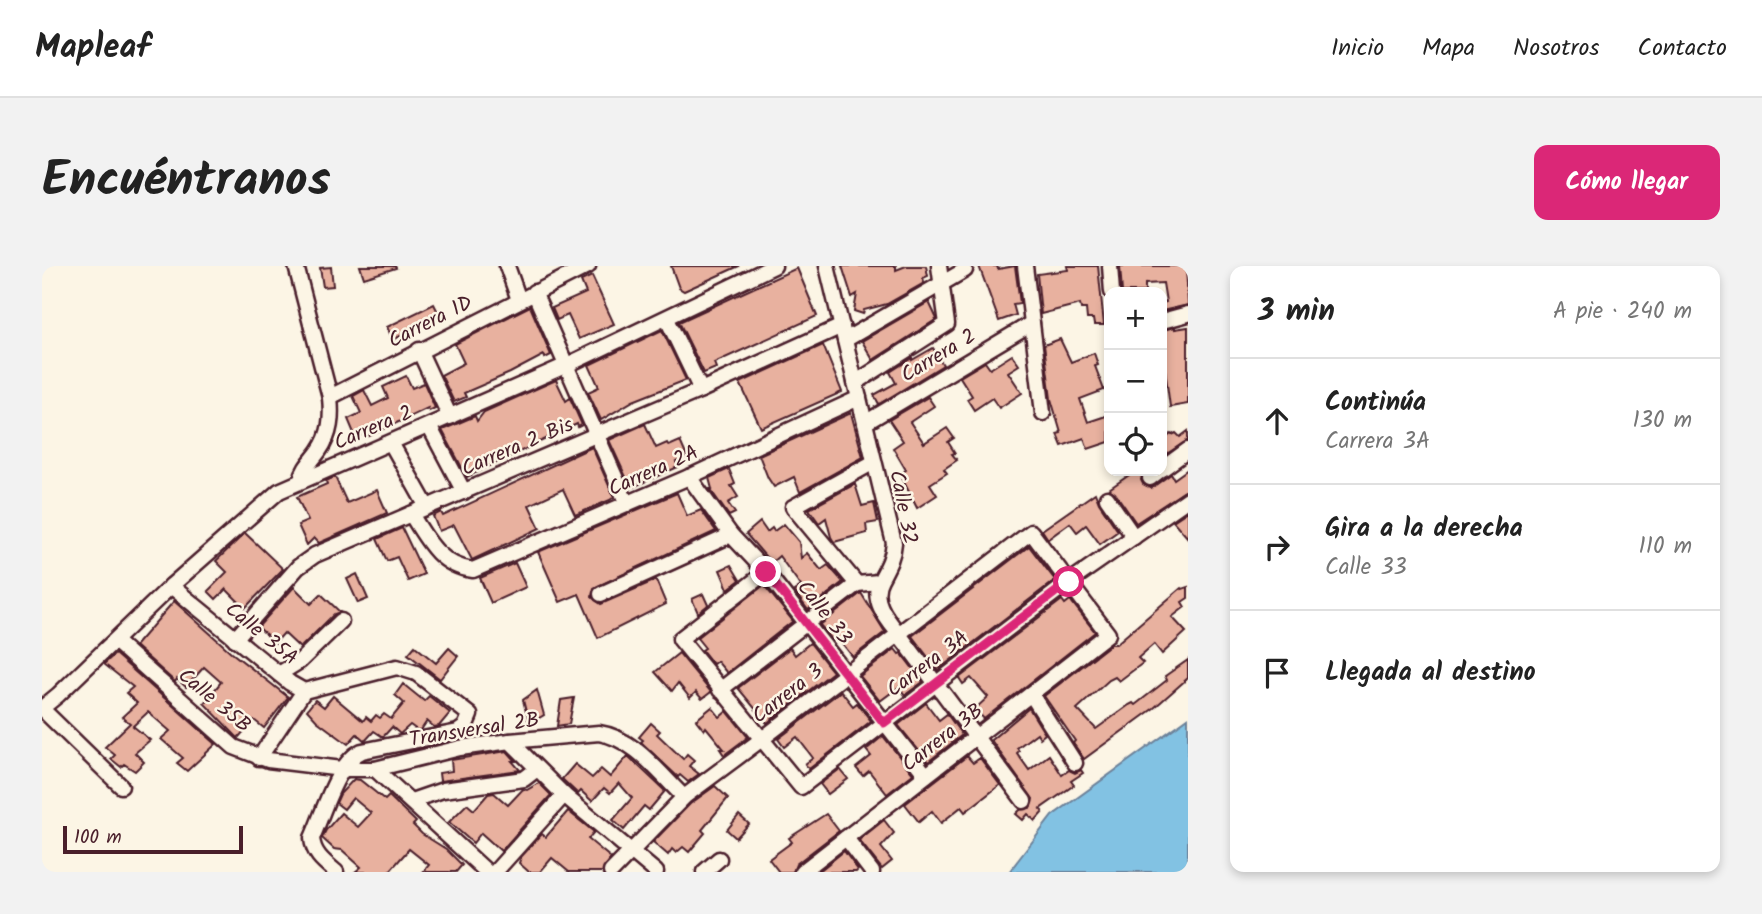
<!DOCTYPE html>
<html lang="es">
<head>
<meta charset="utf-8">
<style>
  :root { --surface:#fff; --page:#f2f2f2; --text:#222; --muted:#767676; --line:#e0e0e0; --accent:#db2777 }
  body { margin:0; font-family:Kalam,sans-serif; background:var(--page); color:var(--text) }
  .controls { position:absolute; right:21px; top:21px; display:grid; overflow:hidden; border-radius:14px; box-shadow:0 4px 10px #0003 }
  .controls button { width:63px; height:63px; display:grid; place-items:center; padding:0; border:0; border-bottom:2px solid var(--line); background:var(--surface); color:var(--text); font:35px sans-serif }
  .scale { position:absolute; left:21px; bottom:18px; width:180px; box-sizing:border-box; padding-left:7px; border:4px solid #4a1f2b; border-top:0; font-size:19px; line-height:24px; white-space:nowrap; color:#4a1f2b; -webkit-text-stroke:5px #fcf5e5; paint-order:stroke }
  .stop { position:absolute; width:21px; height:21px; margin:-16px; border:5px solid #db2777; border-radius:50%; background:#fff }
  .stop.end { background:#db2777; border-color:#fff; box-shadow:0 2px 7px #0008 }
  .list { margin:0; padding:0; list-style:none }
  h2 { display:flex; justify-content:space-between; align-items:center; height:91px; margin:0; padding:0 28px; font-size:30px }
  h2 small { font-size:23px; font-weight:400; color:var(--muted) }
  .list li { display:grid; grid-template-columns:46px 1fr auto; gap:21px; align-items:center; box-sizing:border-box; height:126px; padding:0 28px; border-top:2px solid var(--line) }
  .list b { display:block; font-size:26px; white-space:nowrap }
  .list p { margin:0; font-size:23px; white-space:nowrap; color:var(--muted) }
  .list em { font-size:23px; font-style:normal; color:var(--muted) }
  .icon { flex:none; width:38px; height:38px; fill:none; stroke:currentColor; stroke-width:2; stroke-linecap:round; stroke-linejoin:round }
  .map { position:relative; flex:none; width:1146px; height:606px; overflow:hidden; border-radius:14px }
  header { display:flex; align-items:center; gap:42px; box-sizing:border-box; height:98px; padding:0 35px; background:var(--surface); border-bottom:2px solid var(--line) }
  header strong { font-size:33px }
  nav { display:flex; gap:38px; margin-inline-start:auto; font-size:24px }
  .intro { display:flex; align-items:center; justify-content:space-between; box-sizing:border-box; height:168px; padding:0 42px }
  h1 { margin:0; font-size:49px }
  .button { padding:18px 32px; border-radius:14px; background:var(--accent); color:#fff; font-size:24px; font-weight:700 }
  main { display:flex; gap:42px; padding:0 42px }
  aside { flex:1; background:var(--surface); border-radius:14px; box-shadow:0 4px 10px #0003 }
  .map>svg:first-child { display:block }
  .water { fill:#82c2e3; stroke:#6c8199; stroke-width:2 }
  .building { fill:#e8b19f; stroke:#4a1f2b; stroke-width:2 }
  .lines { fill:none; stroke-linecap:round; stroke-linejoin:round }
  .minor-casing { stroke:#4a1f2b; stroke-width:19 }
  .minor { stroke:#fcf5e5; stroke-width:14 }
  .route { stroke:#db2777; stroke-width:9 }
  .labels { text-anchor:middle; stroke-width:5; stroke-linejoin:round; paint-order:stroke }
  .street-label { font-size:21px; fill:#4a1f2b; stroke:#fcf5e5 }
</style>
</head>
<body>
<header>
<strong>Mapleaf</strong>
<nav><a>Inicio</a><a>Mapa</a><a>Nosotros</a><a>Contacto</a></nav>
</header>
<div class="intro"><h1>Encuéntranos</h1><a class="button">Cómo llegar</a></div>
<main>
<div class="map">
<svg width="1146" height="606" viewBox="0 0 1146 606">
  <rect width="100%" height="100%" fill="#fcf5e5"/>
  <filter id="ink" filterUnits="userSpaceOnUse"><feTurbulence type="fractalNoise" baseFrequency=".0143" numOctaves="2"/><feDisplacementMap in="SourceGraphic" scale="14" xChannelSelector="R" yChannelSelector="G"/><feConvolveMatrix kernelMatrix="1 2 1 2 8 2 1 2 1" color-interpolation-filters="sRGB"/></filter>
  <g filter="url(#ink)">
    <path class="water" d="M1146,452V606H967L1010,550Z"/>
    <g class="building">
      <path d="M318,0H353L354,2L322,12Z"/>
      <path d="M629,0H697L642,25L637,22Z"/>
      <path d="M800,0H854V4L864,0H884L886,10L881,12L882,17L845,38L822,44L821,48L812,45L815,28L810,31Z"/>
      <path d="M937,0H955L956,3L973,0L978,37L971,38L974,49L957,55Z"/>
      <path d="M1025,0H1056L1062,59H1052L1051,53H1045L1044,43H1039L1038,38L999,48L995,8L1026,4Z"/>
      <path d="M1078,0H1144L1146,39L1120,45V37L1124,36L1121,17L1103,18V26H1080Z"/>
      <path d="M289,1L291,20L281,21L278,2Z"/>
      <path d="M755,2L775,50L672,97L674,102L662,107L637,56Z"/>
      <path d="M550,10L572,58L537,73L526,49L515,54L510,42L544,27L539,15Z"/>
      <path d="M887,36L895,53L831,94L820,75Z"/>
      <path d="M392,38L397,48L374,59L375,61L351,74L345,61Z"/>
      <path d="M488,40L509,89L503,92L502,89L468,107L422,127L424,131L412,136L399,109L422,97L413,78Z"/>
      <path d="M1133,61V63L1146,61V138L1128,141L1122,96H1120V68L1121,64Z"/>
      <path d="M620,64L644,114L591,135L559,154L546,126L557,121L547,99Z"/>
      <path d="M1018,73L1029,96L1052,87L1056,99L1053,100L1062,124L1038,133L1046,156L1067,149V176L1046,183L1042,172L1020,180L1015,168L1019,167L1009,133L1002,79Z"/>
      <path d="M781,79L800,126L719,162L698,117Z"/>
      <path d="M891,82L901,99L837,138L832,129L854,117L848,106L870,92V94Z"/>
      <path d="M970,89L977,99L966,106L980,127L957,142L950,132L932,144L925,133L930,130L918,111L943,96L948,103Z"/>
      <path d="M364,110L370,122L382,117L393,142L387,145L386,142L327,170L326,167L314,172L306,153L319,147L311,130L322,124L330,140L346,132L341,121Z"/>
      <path d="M514,114L524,135L528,132L540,159L536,161L535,158L425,211L400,164L433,150L435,155L442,146Z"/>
      <path d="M886,131L892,140L868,156L882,177L905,162L912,172L906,176L913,187L910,188L915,194L902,203L905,207L888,218L895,229L875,242L858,208L864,204L851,182L861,175L847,154Z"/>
      <path d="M809,147L821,191L758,226L752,211L732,221L726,212L717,189Z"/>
      <path d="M603,158L614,182L625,177L627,180L638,175L645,191L634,196L636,201L589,222L567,174Z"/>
      <path d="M1146,165V174L1120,191V175L1129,168L1130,169L1134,167L1138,171Z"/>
      <path d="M550,181L572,231L568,234L533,249L521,223L487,239L498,262L430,294L412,259L397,265L391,250L399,246L401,250Z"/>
      <path d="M687,203L693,218L689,220L696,231L686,237L693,247L687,250L668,223H670L667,212Z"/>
      <path d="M1146,203V223L1094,257L1073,227L1067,223L1093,205H1102L1099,214L1101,218L1109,222L1129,208L1132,213Z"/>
      <path d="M293,211L305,237L335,224L345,247L277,277L272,272L265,279L256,259L266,255L255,231L285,218L284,215Z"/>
      <path d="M813,218L820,240L832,237L836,256L824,258L825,267L792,276L789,271L784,252L777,257L767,243Z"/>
      <path d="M635,227L645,250L659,244L674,265L552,322L550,331L559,338L614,314L624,338L556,372L537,328L518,336L496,286Z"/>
      <path d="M1053,227L1057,237L1076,265L1058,278L1044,259L1035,266L1028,257L1006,273L1000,264Z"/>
      <path d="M1146,245V272L1131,255Z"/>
      <path d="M718,256L725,266L730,262L732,265L742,258L757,276L759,292L765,287L779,304L786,299L801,316L766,344L752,325L759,320L737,290L729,297L704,268Z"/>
      <path d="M360,262L382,308L366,315L355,291L345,295L335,273Z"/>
      <path d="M203,267L241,303L203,342L184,323L174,333L166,325L185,306L174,295Z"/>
      <path d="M987,280L1013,314L896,404L870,370Z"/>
      <path d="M473,297L484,321L449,337L438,312Z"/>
      <path d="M689,299L698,314L686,323L678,304Z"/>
      <path d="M315,308L326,333L316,337L305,313Z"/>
      <path d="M722,319L751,355L685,407L675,395L671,398L660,384L663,382L655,372Z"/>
      <path d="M252,321L269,338L279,328L298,346L292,348L258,382L242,367L233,377L216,361Z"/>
      <path d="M1146,321V332L1140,336L1143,341L1130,351L1144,366L1120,388L1112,378L1096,392L1101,397L1077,415L1073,411L1067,414L1035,443L1054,463L1087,439L1091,437L1093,439L1125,414L1123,410L1146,394V412L1112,442L1042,493L1031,477L1033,475L1002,430L1069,378H1074L1139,322L1140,323Z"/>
      <path d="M819,327L843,366L811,391L795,371L791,375L778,359Z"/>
      <path d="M661,328L666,339L656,347L650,333Z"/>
      <path d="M1020,334L1023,338L1028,334L1053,366L942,453L933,443L946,431L929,412L921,418L917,412Z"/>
      <path d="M132,335L190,387L246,431L222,462L212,454L196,472L162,437L179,416L162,401L144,421L135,413L133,416L93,380Z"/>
      <path d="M768,377L791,406L725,457L696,422L748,382L753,389Z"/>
      <path d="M373,380L394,397L407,382L416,390L398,413L366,388Z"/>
      <path d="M853,383L857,388L859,387L881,416L863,429L857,421L838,435L818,410Z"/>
      <path d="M637,387L669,426L660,433L654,426L648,432L636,417L630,425L613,406Z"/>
      <path d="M73,388L174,478L145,505L135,497L141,492L119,473L128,465L106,446L91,460L108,474L93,487L102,496L93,505L82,498L79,501L69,493L73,489L63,481L88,457L80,451L95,437L84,427L91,421L62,398Z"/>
      <path d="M361,418L382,435L387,430L408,447L397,460L392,461L385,455L379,464H375L368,459L358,468L350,461L341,471L332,465L323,475L315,468L306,478L275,455L265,444L273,434L282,441L291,430L321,455L324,451L329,455L334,449L338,452L342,448L349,453L362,437L353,429Z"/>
      <path d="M495,424L502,449L487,458L481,434Z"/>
      <path d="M799,425L811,440L815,437L829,455L767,503L763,498L771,492L755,471L742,481L736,473Z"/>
      <path d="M532,432L527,458L515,460L519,434Z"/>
      <path d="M884,437L897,454L905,448L920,469L886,496L856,459Z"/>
      <path d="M670,441L678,451L685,445L706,471L682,489L678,483H682L664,461L662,464L654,454Z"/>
      <path d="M987,442L1003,468L998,472L995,467L975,482L977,485L975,487L987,504L1007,489L1020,509L1027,504L1033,507L1039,504L1041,507L1029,515L1032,519L998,543L1001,546L993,555L986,548L981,554L974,548L978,544L988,542L991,533L949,474Z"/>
      <path d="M609,457L618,465L615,468L641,493L645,488L652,494L647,500L657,508L646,516L638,509L636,511L599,476L601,474L597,471Z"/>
      <path d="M841,470L871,508L845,528L827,505L821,510L814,502L829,490L824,484Z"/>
      <path d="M465,485L474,495H470L478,504L398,515L397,507L410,505L409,494Z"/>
      <path d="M586,490L623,525L607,544L602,540L582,564L571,554L590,532L577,517L568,527L562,522L550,535L539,525L536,528L520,513L533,498L550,512L559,503L568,511Z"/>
      <path d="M925,490L931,497L938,492L958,519L923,546L919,541L899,557L890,545L877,556L863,538Z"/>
      <path d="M798,503L806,513L786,528L778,518Z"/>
      <path d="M312,513L318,514L343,534L347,530L374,556L371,559L380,568L404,583L420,599L414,606H381L387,599L367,583L347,606H313L319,601L300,584L292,583L280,572L284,564L299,547L316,561L329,547L311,532L302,543L294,537L298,528Z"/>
      <path d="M497,517L509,529L459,585L439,567L431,577L407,556L425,538L432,544L446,528L452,527L466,539L481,523L485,524Z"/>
      <path d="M673,520L686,532L660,564L663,567L647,586L641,581L634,587L630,583L626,589L611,576L648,538Z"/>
      <path d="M526,545L552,566L546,573L569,592L560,606H527L510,592L498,606H487L477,597L479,591L500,568L504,571Z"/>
      <path d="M784,548L797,565L754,598L751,606H737L727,593L750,576L747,572Z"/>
      <path d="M697,549L707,558L694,572L685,564Z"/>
      <path d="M842,554L852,567L839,581L850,595L840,603L817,574Z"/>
      <path d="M802,585L816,604L814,606H776Z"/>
    </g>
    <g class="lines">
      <defs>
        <g id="minor">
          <path d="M254,0L288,131C290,151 289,168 277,185C270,195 262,201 259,214"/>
          <path d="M465,0L477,34"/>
          <path d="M785,0L852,277C851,291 846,300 839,313C828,333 844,352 856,367L982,535"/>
          <path d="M983,0L1001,147"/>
          <path d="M1068,0L1070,26"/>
          <path d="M492,26L585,238"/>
          <path d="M625,53L659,124"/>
          <path d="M1120,55L1146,48"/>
          <path d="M803,74L923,4"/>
          <path d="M377,84L408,151"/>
          <path d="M813,117L905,58L897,0"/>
          <path d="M288,131L546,0"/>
          <path d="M823,157L990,57"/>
          <path d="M387,160L422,226"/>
          <path d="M349,177L385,241"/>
          <path d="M1120,203L1146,184"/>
          <path d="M647,211L689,269L724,306L884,509"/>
          <path d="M1108,212L1117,205"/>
          <path d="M1065,232L1092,271"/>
          <path d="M369,248C385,274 398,300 431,304L647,211L817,132"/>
          <path d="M724,306L638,373L759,521L1027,316L1146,233"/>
          <path d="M815,318L751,241L832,196"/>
          <path d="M129,320L248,417L262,425L355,401L374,407L428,449L423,461L416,466L320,485C295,496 281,548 270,572C271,588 282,596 294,606"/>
          <path d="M559,328L689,269"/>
          <path d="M193,373L256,301L273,289L659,124L800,60"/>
          <path d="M73,375L192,481L226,494L300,503H333L418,482L468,475L557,467C592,472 617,507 642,531"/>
          <path d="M237,408L258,395L299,355"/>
          <path d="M678,424L815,318L837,316"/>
          <path d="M989,428L1033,497"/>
          <path d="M0,442L16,429L129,320L237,225L525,99L732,0"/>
          <path d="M0,443L79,520"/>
          <path d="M468,475L522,529L614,606"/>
          <path d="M217,492L262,425"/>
          <path d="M333,503L445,606"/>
          <path d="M369,535L401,524L482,513L495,503"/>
          <path d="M804,572L830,606"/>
          <path d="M453,606L522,529"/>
          <path d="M569,606L642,531L720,473L989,266L1066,368L760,606"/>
          <path d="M662,606L677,593"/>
        </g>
      </defs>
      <use href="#minor" class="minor-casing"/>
      <use href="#minor" class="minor"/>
    </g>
  </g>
  <g class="lines" filter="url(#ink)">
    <path class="route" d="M724,306L842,457L1027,316"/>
  </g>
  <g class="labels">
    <g class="street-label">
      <text transform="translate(388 55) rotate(-27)" y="7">Carrera 1D</text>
      <text transform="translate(896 89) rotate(-31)" y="7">Carrera 2</text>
      <text transform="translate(331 161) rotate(-23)" y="7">Carrera 2</text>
      <text transform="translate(475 180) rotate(-23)" y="7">Carrera 2 Bis</text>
      <text transform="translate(611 204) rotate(-24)" y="7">Carrera 2A</text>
      <text transform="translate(862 241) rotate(79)" y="7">Calle 32</text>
      <text transform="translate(783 346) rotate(52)" y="7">Calle 33</text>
      <text transform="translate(220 367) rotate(39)" y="7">Calle 35A</text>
      <text transform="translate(885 397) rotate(-37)" y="7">Carrera 3A</text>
      <text transform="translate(745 427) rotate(-38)" y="7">Carrera 3</text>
      <text transform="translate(173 434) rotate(40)" y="7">Calle 35B</text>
      <text transform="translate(432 463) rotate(-9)" y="7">Transversal 2B</text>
      <text transform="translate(900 471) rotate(-38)" y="7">Carrera 3B</text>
    </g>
  </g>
</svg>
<div class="controls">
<button>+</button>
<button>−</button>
<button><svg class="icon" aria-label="locate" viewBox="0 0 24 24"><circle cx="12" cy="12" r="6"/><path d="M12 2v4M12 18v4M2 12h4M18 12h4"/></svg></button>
</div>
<div class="scale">100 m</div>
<div class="stop" style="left:1027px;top:316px"></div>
<div class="stop end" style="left:724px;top:306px"></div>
</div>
<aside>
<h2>3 min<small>A pie · 240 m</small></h2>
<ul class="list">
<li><svg class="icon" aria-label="ahead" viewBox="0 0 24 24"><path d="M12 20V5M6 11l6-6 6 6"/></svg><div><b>Continúa</b><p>Carrera 3A</p></div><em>130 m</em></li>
<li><svg class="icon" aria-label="right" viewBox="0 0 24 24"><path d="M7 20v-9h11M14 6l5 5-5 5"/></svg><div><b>Gira a la derecha</b><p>Calle 33</p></div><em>110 m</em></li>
<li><svg class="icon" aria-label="arrive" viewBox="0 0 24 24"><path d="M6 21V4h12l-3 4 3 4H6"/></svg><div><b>Llegada al destino</b></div></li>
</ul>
</aside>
</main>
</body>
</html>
